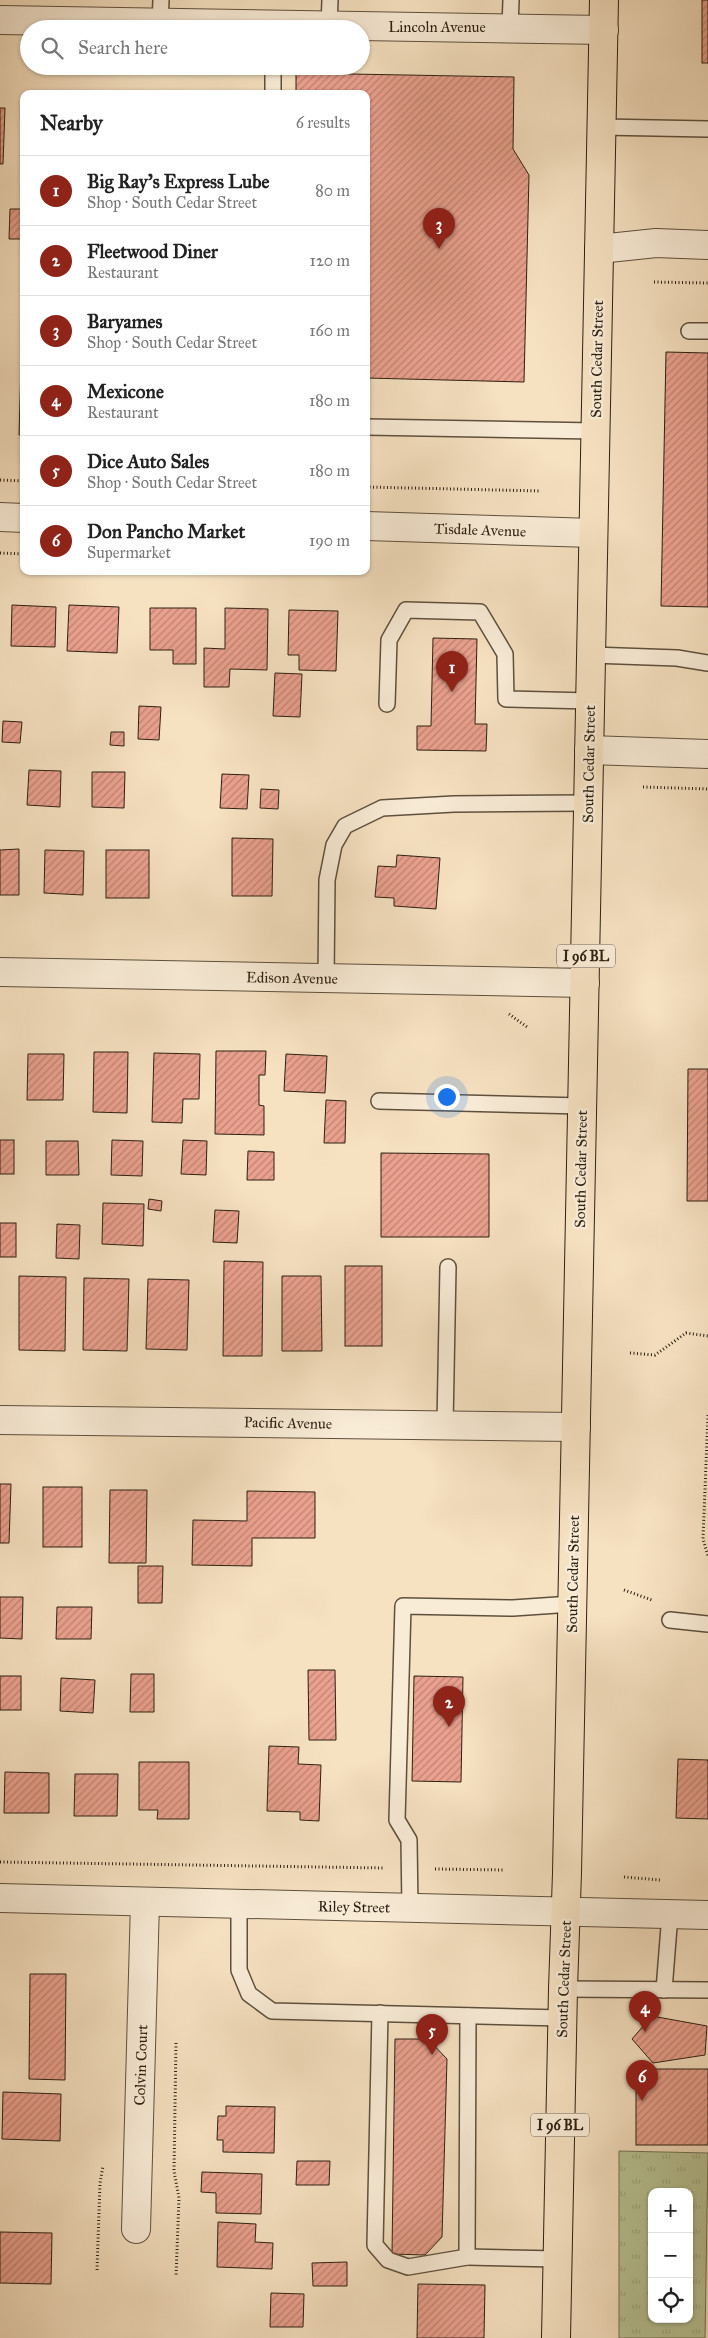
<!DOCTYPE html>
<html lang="en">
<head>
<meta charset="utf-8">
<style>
  :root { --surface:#fff; --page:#f6f6f6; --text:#222; --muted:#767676; --line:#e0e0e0; --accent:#8f2418 }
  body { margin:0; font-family:"IM FELL Great Primer",serif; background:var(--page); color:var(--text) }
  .controls { position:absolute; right:15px; bottom:15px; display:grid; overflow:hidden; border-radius:10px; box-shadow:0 1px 4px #0004 }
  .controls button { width:45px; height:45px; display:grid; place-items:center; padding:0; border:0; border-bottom:1px solid var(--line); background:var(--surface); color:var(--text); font:25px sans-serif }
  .you { position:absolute; left:446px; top:1096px; width:18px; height:18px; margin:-12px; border:4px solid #fff; border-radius:50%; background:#1a73e8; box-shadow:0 0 0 8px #1a73e833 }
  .badge { display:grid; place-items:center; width:32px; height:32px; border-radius:50%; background:var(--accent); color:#fff; font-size:16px; font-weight:700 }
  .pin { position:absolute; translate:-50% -41px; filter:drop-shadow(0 1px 2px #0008) }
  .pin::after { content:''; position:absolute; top:26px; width:18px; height:15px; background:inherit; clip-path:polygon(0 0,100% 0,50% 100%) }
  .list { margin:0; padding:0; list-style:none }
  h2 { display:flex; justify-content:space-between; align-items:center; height:65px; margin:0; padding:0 20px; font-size:21px }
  h2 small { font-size:16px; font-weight:400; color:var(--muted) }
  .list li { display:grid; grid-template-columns:32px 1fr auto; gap:15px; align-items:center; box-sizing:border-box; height:70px; padding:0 20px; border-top:1px solid var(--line) }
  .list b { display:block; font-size:19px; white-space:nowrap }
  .list p { margin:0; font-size:16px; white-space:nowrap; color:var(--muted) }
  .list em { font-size:16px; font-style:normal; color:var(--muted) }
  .icon { flex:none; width:28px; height:28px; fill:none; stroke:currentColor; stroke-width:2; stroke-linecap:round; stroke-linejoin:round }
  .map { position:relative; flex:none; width:708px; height:2338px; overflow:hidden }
  .search { position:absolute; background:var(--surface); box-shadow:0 1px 4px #0004; left:20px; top:20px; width:350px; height:55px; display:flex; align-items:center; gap:12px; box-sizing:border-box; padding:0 18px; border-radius:28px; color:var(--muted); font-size:19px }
  .panel { position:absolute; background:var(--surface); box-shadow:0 1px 4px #0004; left:20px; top:90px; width:350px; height:485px; border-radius:10px }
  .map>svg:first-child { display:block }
  .grass { fill:url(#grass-tufts); stroke:#727254; fill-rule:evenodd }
  .building { fill:url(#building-hatch); stroke:#2c2011 }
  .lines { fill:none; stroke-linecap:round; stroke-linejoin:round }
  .lane-casing { stroke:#5e503d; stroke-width:18 }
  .street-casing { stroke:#5e503d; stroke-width:30 }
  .primary-casing { stroke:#2c2011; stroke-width:30 }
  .path { stroke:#2c2011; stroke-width:3; stroke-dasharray:1 2.5; stroke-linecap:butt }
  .lane { stroke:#f9ecd7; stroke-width:15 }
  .street { stroke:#f9ecd7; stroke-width:28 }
  .primary { stroke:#f6e1c1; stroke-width:28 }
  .labels { text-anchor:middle; stroke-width:5; stroke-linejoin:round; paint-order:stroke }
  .shield { fill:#f9ecd7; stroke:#6a5d4c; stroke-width:1 }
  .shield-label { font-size:14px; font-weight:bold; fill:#2c2011 }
  .street-label { font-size:15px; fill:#2c2011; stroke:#f9ecd7 }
</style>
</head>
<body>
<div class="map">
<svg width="708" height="2338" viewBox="0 0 708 2338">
  <defs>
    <pattern id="grass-tufts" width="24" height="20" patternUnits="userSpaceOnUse" patternTransform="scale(1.25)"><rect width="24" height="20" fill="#b8c496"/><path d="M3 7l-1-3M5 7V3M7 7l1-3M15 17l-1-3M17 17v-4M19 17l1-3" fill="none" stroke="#9ea880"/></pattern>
    <pattern id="building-hatch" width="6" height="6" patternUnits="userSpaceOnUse" patternTransform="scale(1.25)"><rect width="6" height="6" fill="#eba18f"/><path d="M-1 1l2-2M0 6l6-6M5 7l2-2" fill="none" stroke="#bf8373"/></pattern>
  </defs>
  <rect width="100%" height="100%" fill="#f6e1c1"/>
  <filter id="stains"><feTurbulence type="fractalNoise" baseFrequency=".004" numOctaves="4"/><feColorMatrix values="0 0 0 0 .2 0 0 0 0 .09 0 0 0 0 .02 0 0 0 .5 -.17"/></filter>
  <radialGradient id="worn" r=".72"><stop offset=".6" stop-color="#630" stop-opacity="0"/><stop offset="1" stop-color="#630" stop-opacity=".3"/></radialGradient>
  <path class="grass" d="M619,2151L708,2153L705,2338H619ZM652,2192H689V2319H652Z"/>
  <g class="building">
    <rect x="702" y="0" width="6" height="63"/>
    <path d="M296,73L514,77L513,149L529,175L524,382L366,378V94H296Z"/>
    <path d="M0,108H5L3,164H0Z"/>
    <path d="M10,209H24V239H9Z"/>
    <path d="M666,352L708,353V607L661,606Z"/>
    <path d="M21,364H24V435H19Z"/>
    <path d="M12,605L56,607L55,647L11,646Z"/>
    <path d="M69,605L119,607L117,653L67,651Z"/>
    <path d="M150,608H196V664H173V650H150Z"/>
    <path d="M225,608L268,609L267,670L230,669L229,687H204V648L225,649Z"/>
    <path d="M289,610L338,611L336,671L299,670V655H288Z"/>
    <path d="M433,638L477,639L475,724H487L486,751L417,750V726H431Z"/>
    <path d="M275,673L302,674L300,717L273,716Z"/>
    <path d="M139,706L161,707L159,740L138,739Z"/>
    <path d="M3,721L22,722L20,743L2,742Z"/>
    <path d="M111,732H124V746L110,745Z"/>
    <path d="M29,770L61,771L60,807L27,805Z"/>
    <path d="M92,772H125L124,808L92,807Z"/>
    <path d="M222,774L249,775L247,809L220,808Z"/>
    <path d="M261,789L279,790L278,809L260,808Z"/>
    <path d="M232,838L273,839L272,896H232Z"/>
    <path d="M19,849V895H0V850Z"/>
    <path d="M45,850L84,851L83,895L44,893Z"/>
    <rect x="106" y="850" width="43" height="48"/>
    <path d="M397,855L440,858L436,909L394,906V898L375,897L378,866L396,867Z"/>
    <path d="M216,1051H266L265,1075H259V1105L264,1106V1135L215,1134Z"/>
    <path d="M94,1052H128L127,1113L93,1112Z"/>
    <path d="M154,1053L200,1054L199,1099H183L182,1123L152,1122Z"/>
    <path d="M28,1054H64L63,1100H27Z"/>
    <path d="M286,1054L327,1056L325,1093L284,1091Z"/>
    <path d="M688,1069H708V1201H687Z"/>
    <path d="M326,1100L346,1101L345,1143H324Z"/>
    <rect x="0" y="1140" width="14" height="34"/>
    <path d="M112,1140L143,1141L142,1176L111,1175Z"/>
    <path d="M183,1140L207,1141L206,1175L181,1174Z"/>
    <path d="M46,1141H78L79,1175H46Z"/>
    <path d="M248,1151L274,1152V1180H247Z"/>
    <path d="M381,1153L489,1154V1237H381Z"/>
    <path d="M149,1199L162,1201L161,1211L148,1209Z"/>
    <path d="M103,1203L144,1204L143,1246L102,1244Z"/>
    <path d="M215,1210L239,1211L237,1243L213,1242Z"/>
    <rect x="0" y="1223" width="16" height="34"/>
    <path d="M57,1224L80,1225L79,1259L56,1258Z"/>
    <path d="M224,1261L263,1262L262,1356H223Z"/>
    <rect x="345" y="1266" width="37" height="80"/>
    <path d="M19,1276L66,1277L65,1351L19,1350Z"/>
    <path d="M282,1276H321L322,1351H282Z"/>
    <path d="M84,1278L129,1279L127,1351L83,1350Z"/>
    <path d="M148,1279L189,1280L187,1350L146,1349Z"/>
    <path d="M0,1484H11L9,1543H0Z"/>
    <rect x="43" y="1487" width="39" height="60"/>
    <path d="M110,1490H147L146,1563H109Z"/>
    <path d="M247,1491L315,1492V1538H252V1566L192,1565L193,1520L247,1521Z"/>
    <path d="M138,1566H163L162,1603H138Z"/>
    <path d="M0,1597H23L22,1639L0,1638Z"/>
    <path d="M57,1607H92L91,1639H56Z"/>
    <path d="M308,1670H335L336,1740H309Z"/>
    <path d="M131,1674H154V1712H130Z"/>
    <rect x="0" y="1676" width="21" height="34"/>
    <path d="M414,1676L463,1677L461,1782L412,1781Z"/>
    <path d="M61,1678L95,1680L93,1713L60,1711Z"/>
    <path d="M269,1746L299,1747L298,1764L321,1765L319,1821L300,1820V1812L267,1811Z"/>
    <path d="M678,1759L708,1760V1819L676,1818Z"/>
    <path d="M139,1762H189V1819H157L158,1810H139Z"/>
    <path d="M5,1772L49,1773V1813H4Z"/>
    <path d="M75,1774H118L117,1816H74Z"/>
    <path d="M30,1974H66L65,2080L29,2079Z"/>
    <path d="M652,2016L707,2026L705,2055L653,2063L632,2039Z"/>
    <path d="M395,2039H428L447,2059L442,2237L425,2255L392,2254Z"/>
    <rect x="636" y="2069" width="72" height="76"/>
    <path d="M3,2092L61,2094L60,2141L2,2139Z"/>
    <path d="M226,2106L275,2107L274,2153L223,2152V2140H217L218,2116H226Z"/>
    <path d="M297,2161H330L329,2185H296Z"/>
    <path d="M202,2172L262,2174L261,2214L216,2213V2193L201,2192Z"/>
    <path d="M218,2222L256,2224L255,2242L273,2243L272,2269L217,2267Z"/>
    <path d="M0,2232L52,2233L51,2284L0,2283Z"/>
    <path d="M347,2262V2286H313L312,2263Z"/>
    <path d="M418,2284L485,2285L484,2338H417Z"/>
    <path d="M271,2293L304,2294L303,2327H270Z"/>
  </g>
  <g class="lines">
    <defs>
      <g id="lane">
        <path d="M160,23L161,0"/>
        <path d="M329,26L330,0"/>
        <path d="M510,28L511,0"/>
        <path d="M273,66V94"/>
        <path d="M602,127L708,129"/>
        <path d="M689,331H708"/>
        <path d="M366,427L596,431"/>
        <path d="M592,655L677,658L708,663"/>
        <path d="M387,704L389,640L406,610L480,612L505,654L506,699L590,701"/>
        <path d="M326,979L327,880L334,845L345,826L382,808L454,804L589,803"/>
        <path d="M379,1101L582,1106"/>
        <path d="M445,1425L448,1267"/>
        <path d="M670,1620L708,1624"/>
        <path d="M239,1904V1970L249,1994L272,2011L562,2018"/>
        <path d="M410,1908L409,1840L397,1820L403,1606L513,1608L572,1604"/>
        <path d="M563,1989L708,1990"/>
        <path d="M664,1990L670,1914"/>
        <path d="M380,2013L375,2245L388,2260L408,2267L467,2257"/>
        <path d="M468,2016L467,2257L558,2259"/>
      </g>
      <g id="street">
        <path d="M0,20L604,30"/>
        <path d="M599,249L656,243L708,245"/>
        <path d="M0,517L24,518"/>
        <path d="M366,526L593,533"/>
        <path d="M589,750L708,754"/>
        <path d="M0,972L585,983"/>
        <path d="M0,1420L576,1427"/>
        <path d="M0,1898L708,1915"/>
        <path d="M136,2229L145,1902"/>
      </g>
      <path id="primary" d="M556,2338L563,1989L567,1873L604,0"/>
    </defs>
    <use href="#lane" class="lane-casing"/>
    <use href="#street" class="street-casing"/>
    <use href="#primary" class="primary-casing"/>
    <g class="path">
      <path d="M654,282L708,283"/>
      <path d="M0,480L24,481"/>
      <path d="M366,487L541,491"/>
      <path d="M0,553L24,554"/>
      <path d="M643,787L708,789"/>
      <path d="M509,1014L527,1027"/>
      <path d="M630,1353L655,1355L686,1333L708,1336"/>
      <path d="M708,1415L703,1539L708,1556"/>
      <path d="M624,1590L652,1600"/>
      <path d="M0,1862L384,1868"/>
      <path d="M435,1869L505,1870"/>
      <path d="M624,1877L660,1880"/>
      <path d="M176,2043L174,2171L179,2198L176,2277"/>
      <path d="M97,2270L100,2183L103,2166"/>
    </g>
    <use href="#lane" class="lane"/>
    <use href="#street" class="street"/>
    <use href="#primary" class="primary"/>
  </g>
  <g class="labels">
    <g class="shield">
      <rect x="557" y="944.5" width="58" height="23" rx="4"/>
      <rect x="531" y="2113.5" width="58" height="23" rx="4"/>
    </g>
    <g class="shield-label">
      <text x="586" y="961">I 96 BL</text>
      <text x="560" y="2130">I 96 BL</text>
    </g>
    <g class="street-label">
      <text x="437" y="32">Lincoln Avenue</text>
      <text transform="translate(597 359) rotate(-89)" y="5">South Cedar Street</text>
      <text transform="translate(480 530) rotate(2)" y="5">Tisdale Avenue</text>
      <text transform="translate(589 764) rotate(-89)" y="5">South Cedar Street</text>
      <text transform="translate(292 978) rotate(1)" y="5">Edison Avenue</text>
      <text transform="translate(581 1169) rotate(-89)" y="5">South Cedar Street</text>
      <text transform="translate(288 1423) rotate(1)" y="5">Pacific Avenue</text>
      <text transform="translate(573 1574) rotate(-89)" y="5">South Cedar Street</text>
      <text transform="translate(354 1907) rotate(1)" y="5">Riley Street</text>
      <text transform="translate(564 1979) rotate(-88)" y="5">South Cedar Street</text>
      <text transform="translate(141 2065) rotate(-88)" y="5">Colvin Court</text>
    </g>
  </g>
  <rect width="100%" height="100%" filter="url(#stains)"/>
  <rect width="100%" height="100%" fill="url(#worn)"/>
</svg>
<div class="controls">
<button>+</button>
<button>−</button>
<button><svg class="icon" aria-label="locate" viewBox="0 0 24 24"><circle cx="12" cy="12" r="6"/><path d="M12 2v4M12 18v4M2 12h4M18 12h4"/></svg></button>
</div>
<div class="you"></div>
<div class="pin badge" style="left:452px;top:692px">1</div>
<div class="pin badge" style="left:449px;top:1727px">2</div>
<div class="pin badge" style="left:439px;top:249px">3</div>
<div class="pin badge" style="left:645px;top:2032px">4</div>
<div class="pin badge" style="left:432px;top:2055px">5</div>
<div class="pin badge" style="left:642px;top:2101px">6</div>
<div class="search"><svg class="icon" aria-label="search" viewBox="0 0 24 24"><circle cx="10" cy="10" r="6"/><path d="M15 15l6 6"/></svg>Search here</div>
<section class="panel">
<h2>Nearby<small>6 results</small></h2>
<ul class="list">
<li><span class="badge">1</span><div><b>Big Ray's Express Lube</b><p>Shop · South Cedar Street</p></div><em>80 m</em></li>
<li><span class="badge">2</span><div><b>Fleetwood Diner</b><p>Restaurant</p></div><em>120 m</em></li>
<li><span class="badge">3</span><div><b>Baryames</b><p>Shop · South Cedar Street</p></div><em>160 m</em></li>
<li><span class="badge">4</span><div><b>Mexicone</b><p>Restaurant</p></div><em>180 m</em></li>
<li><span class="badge">5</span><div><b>Dice Auto Sales</b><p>Shop · South Cedar Street</p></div><em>180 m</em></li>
<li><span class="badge">6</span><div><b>Don Pancho Market</b><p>Supermarket</p></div><em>190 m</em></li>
</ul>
</section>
</div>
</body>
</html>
